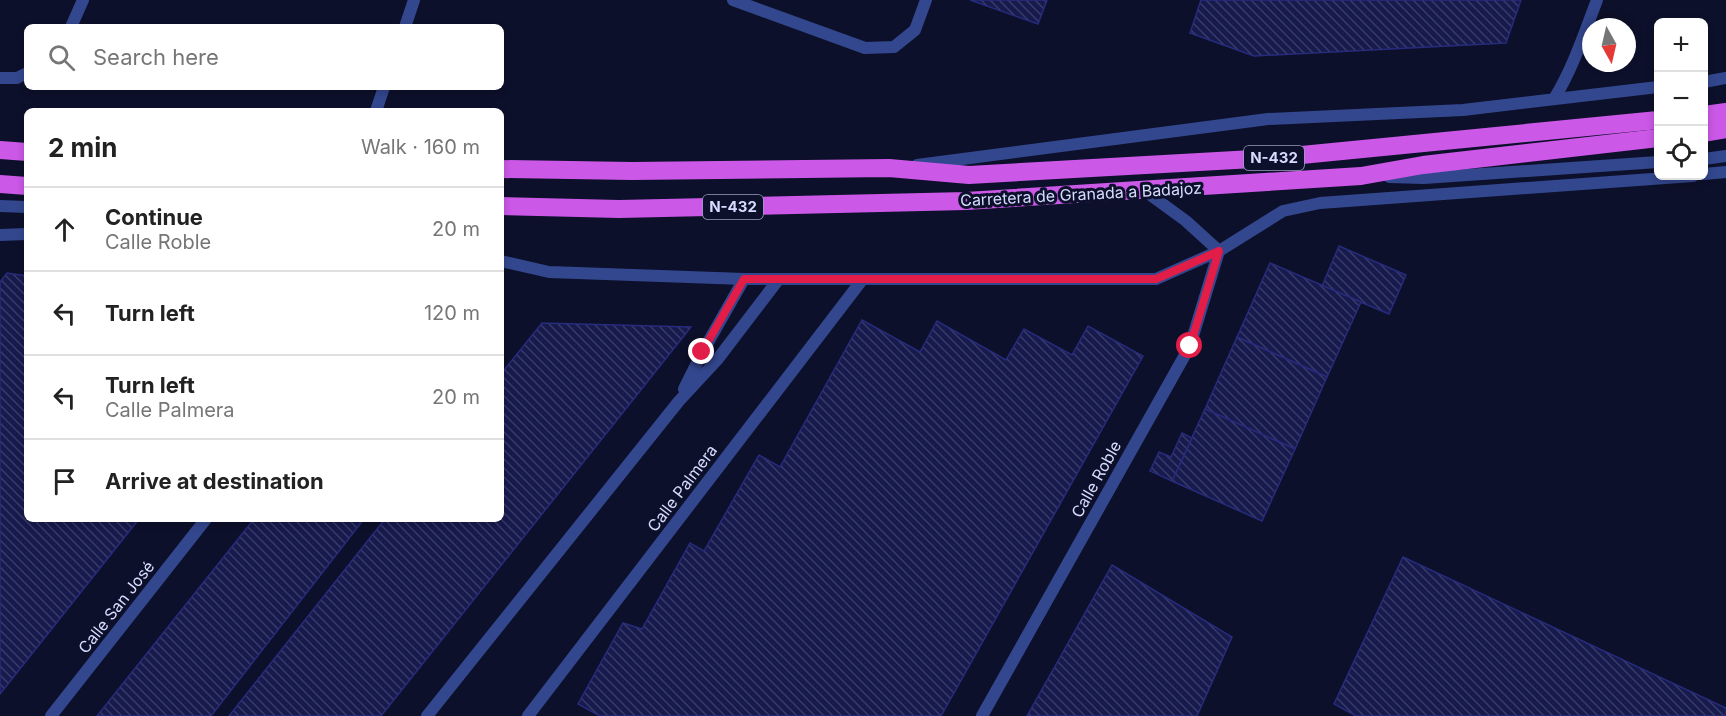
<!DOCTYPE html>
<html lang="en">
<head>
<meta charset="utf-8">
<style>
  :root { --surface:#fff; --page:#f6f6f6; --text:#222; --muted:#767676; --line:#e0e0e0 }
  body { margin:0; font-family:Inter,sans-serif; background:var(--page); color:var(--text) }
  .controls { position:absolute; right:18px; top:18px; display:grid; overflow:hidden; border-radius:9px; box-shadow:0 3px 9px #0003 }
  .controls button { width:54px; height:54px; display:grid; place-items:center; padding:0; border:0; border-bottom:2px solid var(--line); background:var(--surface); color:var(--text); font:30px sans-serif }
  .compass { position:absolute; left:1582px; top:18px; width:54px; height:54px; border-radius:50%; background:var(--surface); box-shadow:0 3px 9px #0003; rotate:172deg }
  .stop { position:absolute; width:18px; height:18px; margin:-14px; border:4px solid #e11d48; border-radius:50%; background:#fff }
  .stop.end { background:#e11d48; border-color:#fff; box-shadow:0 2px 6px #0008 }
  .list { margin:0; padding:0; list-style:none }
  h2 { display:flex; justify-content:space-between; align-items:center; height:78px; margin:0; padding:0 24px; font-size:26px }
  h2 small { font-size:20px; font-weight:400; color:var(--muted) }
  .list li { display:grid; grid-template-columns:39px 1fr auto; gap:18px; align-items:center; box-sizing:border-box; height:84px; padding:0 24px; border-top:2px solid var(--line) }
  .list b { display:block; font-size:22px; white-space:nowrap }
  .list p { margin:0; font-size:20px; white-space:nowrap; color:var(--muted) }
  .list em { font-size:20px; font-style:normal; color:var(--muted) }
  .icon { flex:none; width:33px; height:33px; fill:none; stroke:currentColor; stroke-width:2; stroke-linecap:round; stroke-linejoin:round }
  .map { position:relative; flex:none; width:1726px; height:716px; overflow:hidden }
  .search { position:absolute; background:var(--surface); box-shadow:0 3px 9px #0003; left:24px; top:24px; width:480px; height:66px; display:flex; align-items:center; gap:15px; box-sizing:border-box; padding:0 21px; border-radius:9px; color:var(--muted); font-size:22px }
  .panel { position:absolute; background:var(--surface); box-shadow:0 3px 9px #0003; left:24px; top:108px; width:480px; height:414px; border-radius:9px }
  .map>svg:first-child { display:block }
  .building { fill:url(#building-back-hatch); stroke:#272b7c; stroke-width:1.5 }
  .lines { fill:none; stroke-linecap:round; stroke-linejoin:round }
  .service { stroke:#33478e; stroke-width:12 }
  .minor { stroke:#33478e; stroke-width:12 }
  .trunk { stroke:#cc58e8; stroke-width:18 }
  .route { stroke:#e11d48; stroke-width:8 }
  .labels { text-anchor:middle; stroke-width:6; stroke-linejoin:round; paint-order:stroke }
  .shield { fill:#0d102a; stroke:#9a9fbf; stroke-width:1.5 }
  .shield-label { font-size:15px; font-weight:bold; fill:#d7dcff }
  .street-label { font-size:16px; fill:#d7dcff; stroke:#0d102a }
</style>
</head>
<body>
<div class="map">
<svg width="1726" height="716" viewBox="0 0 1726 716">
  <defs>
    <pattern id="building-back-hatch" width="6" height="6" patternUnits="userSpaceOnUse" patternTransform="scale(1.5)"><rect width="6" height="6" fill="#171a4d"/><path d="M-1 5l2 2M0 0l6 6M5-1l2 2" fill="none" stroke="#383b68"/></pattern>
  </defs>
  <rect width="100%" height="100%" fill="#0d102a"/>
  <g class="building">
    <path d="M970,0H1047L1038,24Z"/>
    <path d="M1201,0H1521L1506,43L1254,56L1190,33Z"/>
    <path d="M1339,246L1406,275L1389,314L1322,286Z"/>
    <path d="M1270,263L1361,302L1327,377L1237,337Z"/>
    <path d="M7,273L27,276V519H139L0,694V282Z"/>
    <path d="M862,320L920,352L937,321L1006,360L1024,329L1072,355L1088,326L1143,356L941,716H600L578,704L623,623L642,629L690,543L704,551L759,455L780,467Z"/>
    <path d="M542,323L691,327L381,716H229L385,519H501V374Z"/>
    <path d="M1237,337L1327,377L1295,449L1205,409Z"/>
    <path d="M1205,409L1295,449L1262,521L1172,481Z"/>
    <path d="M1182,433L1192,438L1172,481L1150,471L1159,452L1171,457Z"/>
    <path d="M254,519H364L211,716H97Z"/>
    <path d="M1403,557L1726,708V716H1356L1334,704Z"/>
    <path d="M1112,565L1232,637L1197,716H1027Z"/>
  </g>
  <g class="lines">
    <g class="service">
      <path d="M733,0L865,48L894,47L915,30L926,0"/>
      <path d="M71,27L83,0"/>
      <path d="M405,27L414,0"/>
      <path d="M0,78H17L27,73"/>
      <path d="M376,111L384,87"/>
    </g>
    <g class="minor">
      <path d="M1704,82L1726,78"/>
      <path d="M1554,99C1573,68 1584,34 1597,0"/>
      <path d="M1704,159L1726,156"/>
      <path d="M917,165L1268,119L1463,110L1658,87"/>
      <path d="M1704,174L1726,172"/>
      <path d="M1389,177L1424,178L1658,162"/>
      <path d="M1145,191L1186,221L1219,251"/>
      <path d="M0,206L27,207"/>
      <path d="M0,235L27,234"/>
      <path d="M501,261L549,272L744,279H1156L1219,251L1283,211L1320,203L1693,176"/>
      <path d="M684,389L702,353L744,279"/>
      <path d="M51,716L206,519"/>
      <path d="M427,716L679,401L717,360L778,280"/>
      <path d="M528,716L862,280"/>
      <path d="M982,716L1190,346L1219,251"/>
    </g>
    <g class="trunk">
      <path d="M1704,115L1726,112"/>
      <path d="M1704,133L1726,129"/>
      <path d="M0,150L27,152"/>
      <path d="M501,169L632,171L889,168L969,175L1271,158L1658,120"/>
      <path d="M0,184L27,186"/>
      <path d="M501,206L619,209L966,201L1361,176L1423,165L1658,138"/>
    </g>
  </g>
  <g class="lines">
    <path class="route" d="M702,352L744,279H1156L1219,251L1190,346"/>
  </g>
  <g class="labels">
    <g class="shield">
      <rect x="1244" y="146" width="60" height="24" rx="4.5"/>
      <rect x="703" y="195" width="60" height="24" rx="4.5"/>
    </g>
    <g class="shield-label">
      <text x="1274" y="163">N-432</text>
      <text x="733" y="212">N-432</text>
    </g>
    <g class="street-label">
      <text transform="translate(1081 194) rotate(-3)" y="6">Carretera de Granada a Badajoz</text>
      <text transform="translate(1096 479) rotate(-61)" y="6">Calle Roble</text>
      <text transform="translate(682 488) rotate(-53)" y="6">Calle Palmera</text>
      <text transform="translate(116 607) rotate(-52)" y="6">Calle San José</text>
    </g>
  </g>
</svg>
<div class="controls">
<button>+</button>
<button>−</button>
<button><svg class="icon" aria-label="locate" viewBox="0 0 24 24"><circle cx="12" cy="12" r="6"/><path d="M12 2v4M12 18v4M2 12h4M18 12h4"/></svg></button>
</div>
<svg class="compass" viewBox="-18 -18 36 36"><path d="M0-13l5 13h-10z" fill="#e53935"/><path d="M0 13l5-13h-10z" fill="#767676"/></svg>
<div class="stop" style="left:1190px;top:346px"></div>
<div class="stop end" style="left:702px;top:352px"></div>
<div class="search"><svg class="icon" aria-label="search" viewBox="0 0 24 24"><circle cx="10" cy="10" r="6"/><path d="M15 15l6 6"/></svg>Search here</div>
<section class="panel">
<h2>2 min<small>Walk · 160 m</small></h2>
<ul class="list">
<li><svg class="icon" aria-label="ahead" viewBox="0 0 24 24"><path d="M12 20V5M6 11l6-6 6 6"/></svg><div><b>Continue</b><p>Calle Roble</p></div><em>20 m</em></li>
<li><svg class="icon" aria-label="left" viewBox="0 0 24 24"><path d="M17 20v-9H6M10 6l-5 5 5 5"/></svg><div><b>Turn left</b></div><em>120 m</em></li>
<li><svg class="icon" aria-label="left" viewBox="0 0 24 24"><path d="M17 20v-9H6M10 6l-5 5 5 5"/></svg><div><b>Turn left</b><p>Calle Palmera</p></div><em>20 m</em></li>
<li><svg class="icon" aria-label="arrive" viewBox="0 0 24 24"><path d="M6 21V4h12l-3 4 3 4H6"/></svg><div><b>Arrive at destination</b></div></li>
</ul>
</section>
</div>
</body>
</html>
